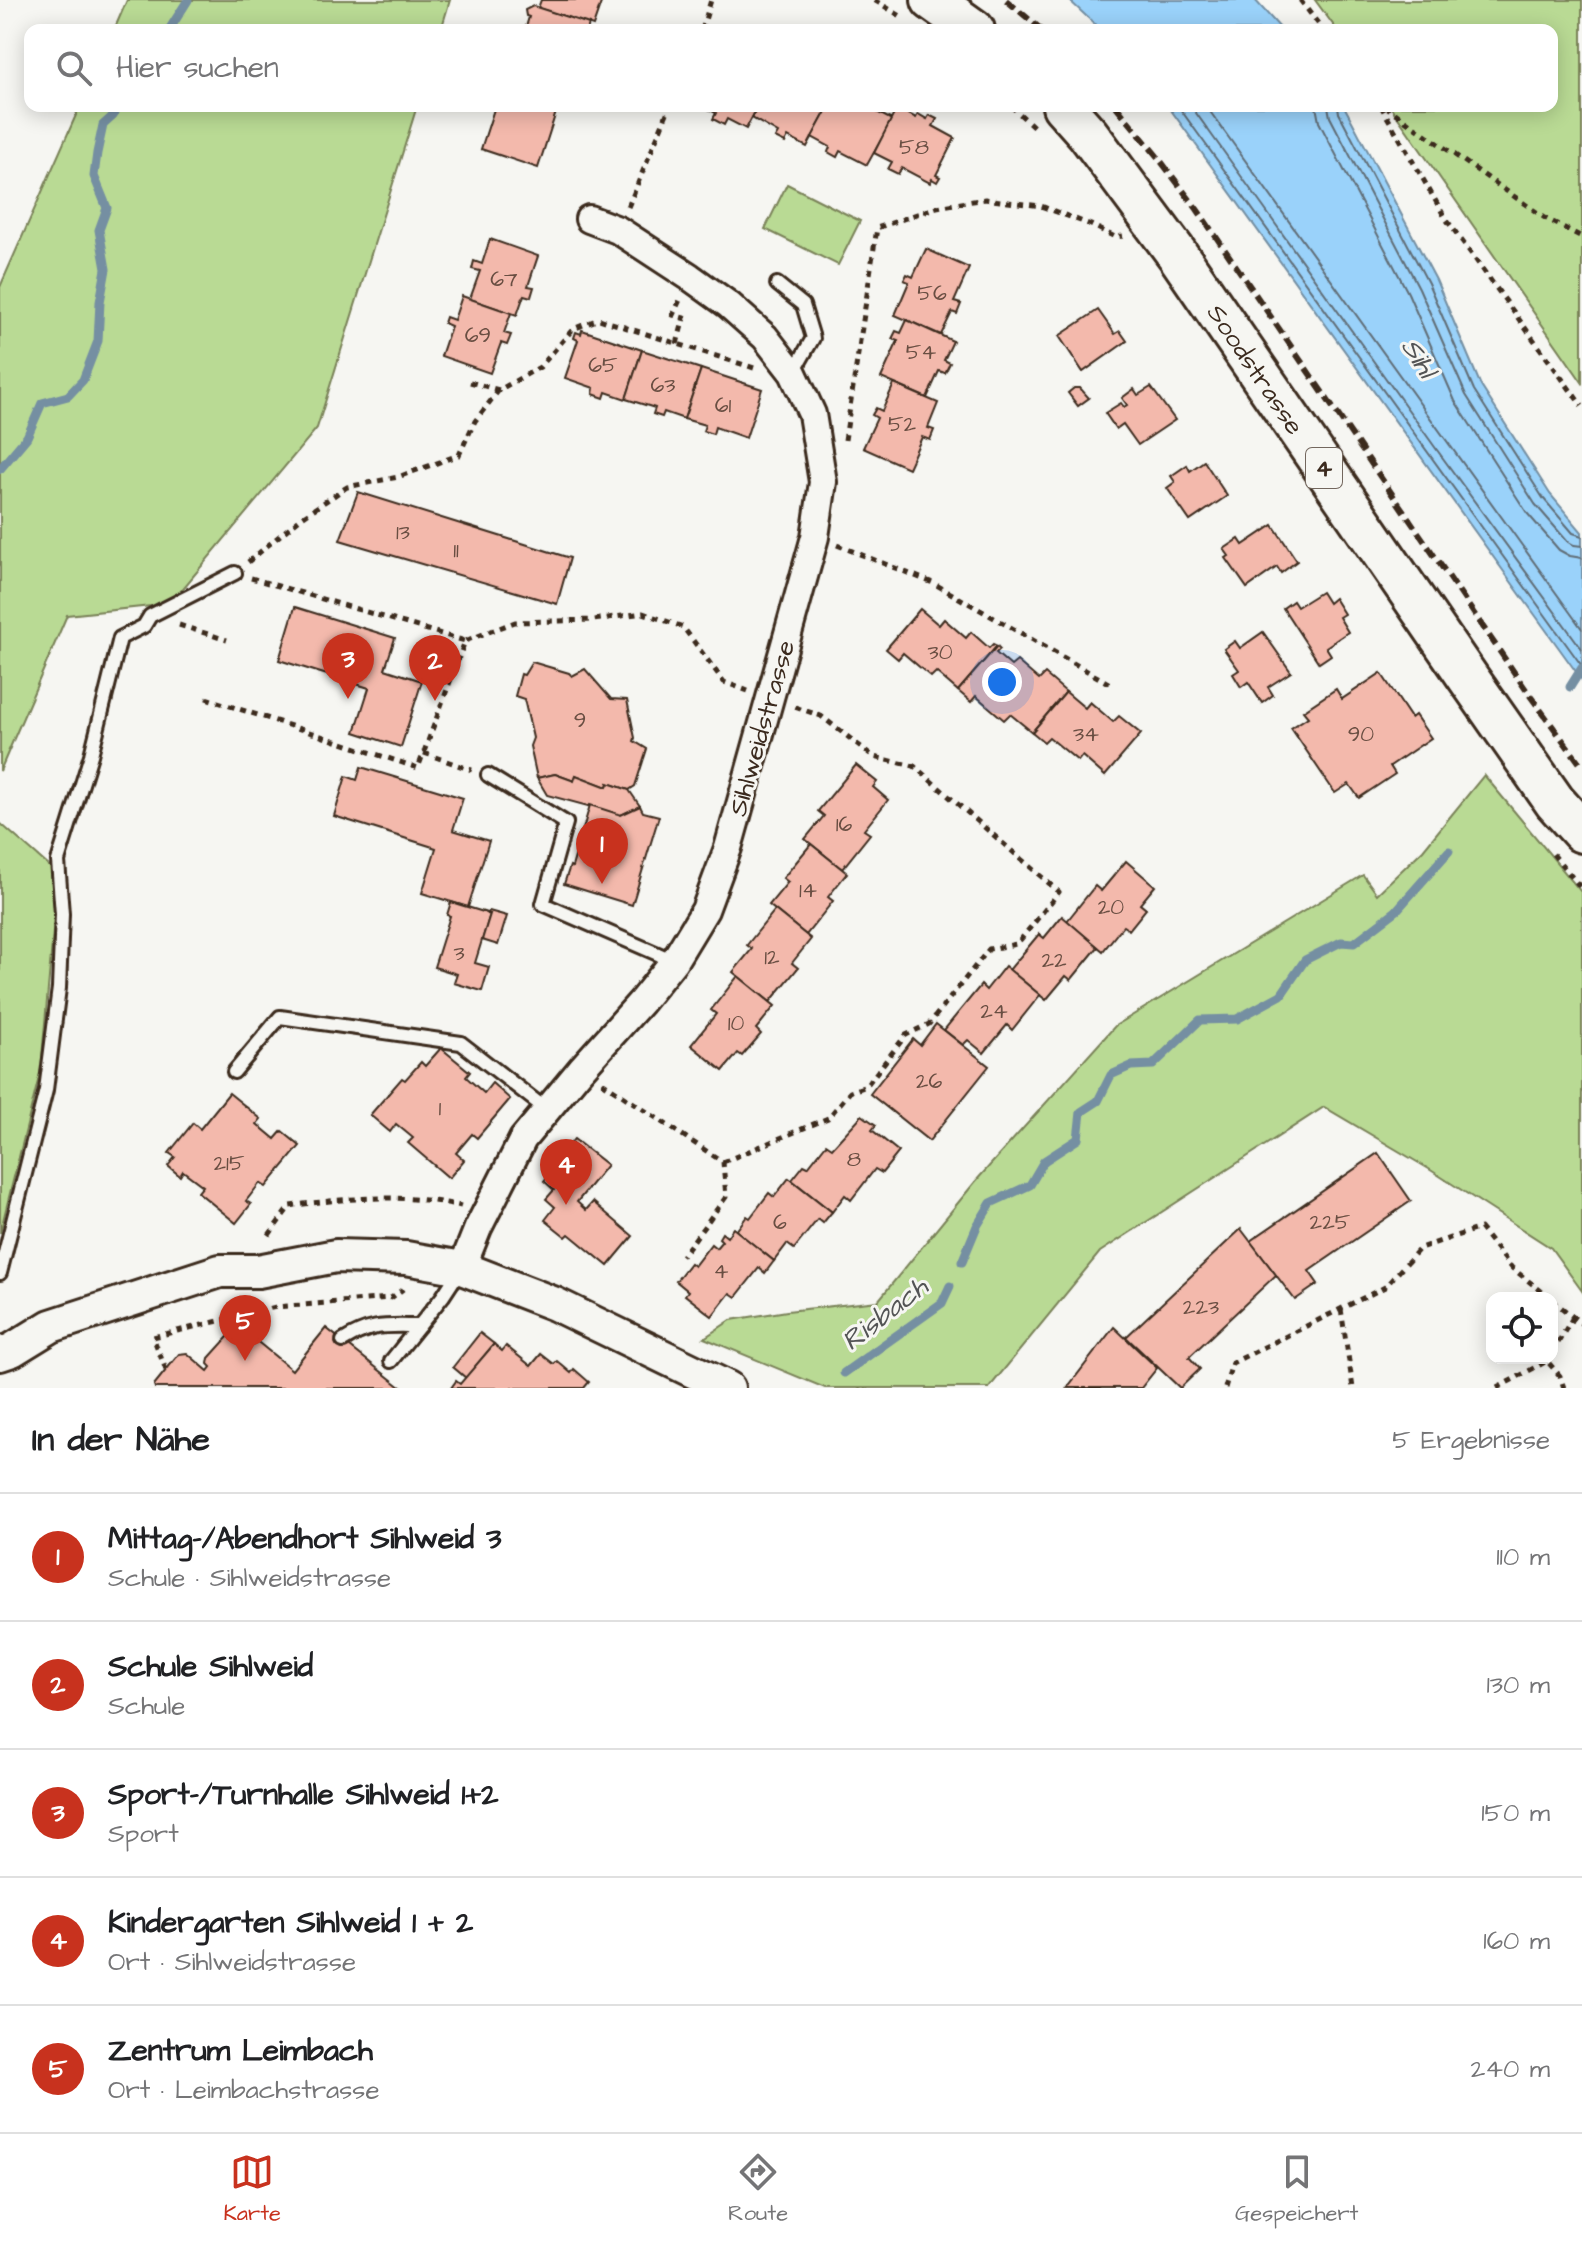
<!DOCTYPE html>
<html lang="de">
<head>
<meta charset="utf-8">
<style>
  :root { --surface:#fff; --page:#f2f2f2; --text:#202124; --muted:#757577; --line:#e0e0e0; --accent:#c8321e }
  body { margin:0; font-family:"Architects Daughter",sans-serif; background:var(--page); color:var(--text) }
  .controls { position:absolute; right:24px; bottom:24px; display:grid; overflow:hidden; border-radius:16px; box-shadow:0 4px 20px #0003 }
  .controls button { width:72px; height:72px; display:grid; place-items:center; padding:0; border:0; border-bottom:2px solid var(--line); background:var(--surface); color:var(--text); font:40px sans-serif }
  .you { position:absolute; left:1002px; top:682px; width:28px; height:28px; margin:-20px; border:6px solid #fff; border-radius:50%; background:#1a73e8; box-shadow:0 0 0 12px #1a73e833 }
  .badge { display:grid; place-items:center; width:52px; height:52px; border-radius:50%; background:var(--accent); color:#fff; font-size:26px; font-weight:700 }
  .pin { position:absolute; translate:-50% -66px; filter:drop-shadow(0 2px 4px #0008) }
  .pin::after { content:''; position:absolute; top:42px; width:28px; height:24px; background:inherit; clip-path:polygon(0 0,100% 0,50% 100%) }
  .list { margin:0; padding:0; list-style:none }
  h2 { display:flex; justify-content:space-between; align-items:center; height:104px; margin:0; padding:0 32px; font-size:34px }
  h2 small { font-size:26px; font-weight:400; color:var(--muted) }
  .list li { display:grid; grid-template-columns:52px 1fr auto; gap:24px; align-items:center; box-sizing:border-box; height:128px; padding:0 32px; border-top:2px solid var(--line) }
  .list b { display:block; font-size:30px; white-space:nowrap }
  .list p { margin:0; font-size:26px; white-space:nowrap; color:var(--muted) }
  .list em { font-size:26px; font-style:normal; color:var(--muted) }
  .icon { flex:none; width:44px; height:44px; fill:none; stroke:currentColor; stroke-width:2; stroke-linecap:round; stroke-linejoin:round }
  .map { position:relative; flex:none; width:1582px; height:1388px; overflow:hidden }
  .search { position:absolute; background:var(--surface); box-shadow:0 4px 20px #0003; left:24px; right:24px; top:24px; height:88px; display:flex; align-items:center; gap:20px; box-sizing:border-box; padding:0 28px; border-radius:16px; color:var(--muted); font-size:30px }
  .sheet { height:744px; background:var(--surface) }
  nav { display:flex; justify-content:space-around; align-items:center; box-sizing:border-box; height:112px; border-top:2px solid var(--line); background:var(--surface); font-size:22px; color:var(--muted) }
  nav a { display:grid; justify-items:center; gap:4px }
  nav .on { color:var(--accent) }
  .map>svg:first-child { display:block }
  .green { fill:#b9da94; stroke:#7a8259; stroke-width:2 }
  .water { fill:#9ad2fa; stroke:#748fa2; stroke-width:2 }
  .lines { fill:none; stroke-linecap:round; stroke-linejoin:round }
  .shore { stroke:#616d76; stroke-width:2 }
  .stream { stroke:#748fa2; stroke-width:9 }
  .building { fill:#f3b9ac; stroke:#3b2a1e; stroke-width:2 }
  .service-casing { stroke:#3b2a1e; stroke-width:18 }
  .minor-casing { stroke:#3b2a1e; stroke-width:32 }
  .tertiary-casing { stroke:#3b2a1e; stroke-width:38 }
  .primary-casing { stroke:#3b2a1e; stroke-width:46 }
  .path { stroke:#3b2a1e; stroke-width:5; stroke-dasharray:6 6; stroke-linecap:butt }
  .service { stroke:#f6f6f2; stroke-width:12 }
  .minor { stroke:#f6f6f2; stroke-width:26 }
  .tertiary { stroke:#f6f6f2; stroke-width:32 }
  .primary { stroke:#f6f6f2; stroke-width:40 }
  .rail { stroke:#3b2a1e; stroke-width:6; stroke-dasharray:12 6; stroke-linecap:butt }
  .labels { text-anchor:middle; stroke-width:6; stroke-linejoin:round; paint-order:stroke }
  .number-label { font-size:22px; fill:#694e42 }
  .shield { fill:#f6f6f2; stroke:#73675e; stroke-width:2 }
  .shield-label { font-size:24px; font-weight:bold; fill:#3b2a1e }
  .street-label { font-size:26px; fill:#3b2a1e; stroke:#f6f6f2 }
  .water-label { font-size:28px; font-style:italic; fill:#535455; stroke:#f6f6f2 }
</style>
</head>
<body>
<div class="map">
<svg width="1582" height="1388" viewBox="0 0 1582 1388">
  <rect width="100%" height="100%" fill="#f6f6f2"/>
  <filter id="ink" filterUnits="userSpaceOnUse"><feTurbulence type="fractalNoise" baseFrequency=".0125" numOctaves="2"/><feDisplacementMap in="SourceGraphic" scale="16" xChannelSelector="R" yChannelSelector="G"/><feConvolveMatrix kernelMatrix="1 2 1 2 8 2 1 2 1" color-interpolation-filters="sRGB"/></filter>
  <g filter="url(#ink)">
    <g class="green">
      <path d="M127,0H450L441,30H114Z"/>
      <path d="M1315,0H1582V382L1390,106H1552V30H1337Z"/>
      <path d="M80,106H417L317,428L170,604L67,615L0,771V287Z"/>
      <path d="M787,184L860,221L838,265L765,229Z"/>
      <path d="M1484,775L1582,893V1291L1551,1248L1429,1169L1324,1107L1100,1252L989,1388H825L704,1338L731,1320L787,1311L878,1301L975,1182L1115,1026L1363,875L1377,894L1423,850Z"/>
      <path d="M0,823L58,874L41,1069L0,1233Z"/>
    </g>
    <g class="water">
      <path d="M1069,0H1255L1282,30H1101Z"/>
      <path d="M1168,106H1344L1436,280L1481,386L1550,494L1582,532V680Z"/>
    </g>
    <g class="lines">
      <g class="shore">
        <path d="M1178,106L1582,666"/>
        <path d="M1191,106L1437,450L1582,649"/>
        <path d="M1206,106L1582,629"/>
        <path d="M1316,106L1319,122L1408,293L1455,401L1527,513L1559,550L1570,556L1582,558"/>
        <path d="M1328,106L1330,117L1419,288L1466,395L1535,504L1567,541L1574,545L1582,546"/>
        <path d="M1338,106L1339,113L1428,283L1474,390L1543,498L1573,533L1582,536"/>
      </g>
      <g class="stream">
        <path d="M169,30L188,0"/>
        <path d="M0,469L27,437L42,403L68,396L83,380L98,341L100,302L106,269L99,230L107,208L94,176L97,153L103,125L113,116L119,106"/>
        <path d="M1570,687L1582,668"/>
        <path d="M962,1262L977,1226L991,1203L1030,1185L1044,1161L1078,1139L1081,1112L1098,1101L1111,1075L1131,1066L1153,1065L1200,1020L1237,1019L1281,995L1305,960L1341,942L1354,943L1396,911L1449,851"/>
        <path d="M844,1373L942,1303L950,1286"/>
      </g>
    </g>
    <g class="building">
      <path d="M541,0H602L593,26L538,8Z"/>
      <path d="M533,6L589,24L587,30H525L529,17L526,16L525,10Z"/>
      <path d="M495,106H558L538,168L481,149Z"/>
      <path d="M703,106H758L746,129L727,119L724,125L713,119L716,113Z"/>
      <path d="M758,106H829L807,147L788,137L785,143L775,138L778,133L752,118Z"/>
      <path d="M829,106H873L871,109L892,120L867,165L840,151L837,157L828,152L830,147L812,137Z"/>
      <path d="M897,108L916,118L918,114L927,119L929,115L937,119L933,126L955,138L936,175L940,177L937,182L932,179L930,183L902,168L898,174L888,169L892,162L874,153Z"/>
      <path d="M490,239L538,256L528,286L534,287L531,297L524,295L517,315L470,299L480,271L472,269L474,261L482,264Z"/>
      <path d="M926,249L969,268L954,302L961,304L957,314L952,312L941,335L895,315L909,282L904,280L907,274L913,277Z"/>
      <path d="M462,296L511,313L504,333L511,335L507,345L501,343L490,373L441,356L451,326L444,323L446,317L454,320Z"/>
      <path d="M1098,310L1115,334L1120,331L1127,341L1083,372L1059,336Z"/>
      <path d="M907,320L953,341L944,360L950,363L945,373L939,371L927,398L881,378L898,341L892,339L896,331L901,333Z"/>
      <path d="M582,330L642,350L626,399L606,392L604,398L593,394L594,388L565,378L578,340L574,338L576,332L581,334Z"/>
      <path d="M642,350L701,369L684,419L664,412L662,417L653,414L655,408L626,399Z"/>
      <path d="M701,369L762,389L746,438L715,427L713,434L703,431L705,425L684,419Z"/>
      <path d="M894,384L938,403L928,428L934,430L930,440L922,437L908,468L863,448L877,418L872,415L876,408L882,411Z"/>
      <path d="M1151,387L1175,420L1138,445L1123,424L1116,429L1105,413L1121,403L1124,407L1127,405L1122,398L1134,389L1138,395Z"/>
      <path d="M1074,388H1080L1089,398L1078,406L1068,393Z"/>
      <path d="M1204,461L1227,496L1190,521L1167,488L1175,482L1171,476L1187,465L1190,471Z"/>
      <path d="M358,492L570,558L557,604L340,540Z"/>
      <path d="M1273,525L1297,561L1281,573L1277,567L1247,588L1226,558L1229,556L1224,549L1239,539L1243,545Z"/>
      <path d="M1321,592L1328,603L1334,598L1344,614L1339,617L1348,632L1326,647L1331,655L1319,663L1283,608L1293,601L1297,607Z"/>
      <path d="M295,607L395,638L385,669L422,681L401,747L355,732L369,688L279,660Z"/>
      <path d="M920,609L939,625L944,619L966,638L971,632L989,648L993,644L997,646L958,691L936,672L931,677L903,653L898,659L886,649Z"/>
      <path d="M1263,632L1291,672L1268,687L1273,695L1262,703L1248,682L1241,687L1233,674L1239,670L1224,649L1235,641L1240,648Z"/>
      <path d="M997,646L1000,649L996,653L1011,666L1017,661L1039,680L1045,674L1066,692L1032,732L1010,714L1004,720L976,696L971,702L958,691Z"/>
      <path d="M532,662L569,673L572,676L585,669L611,699L627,700L635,738L634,741L647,749L635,786L629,790L608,783L607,787L576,775L574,781L555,774L537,778L530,746L533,738L524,699L515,696L521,674L524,675Z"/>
      <path d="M1381,673L1411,718L1415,715L1431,738L1390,766L1395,774L1359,798L1349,784L1335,793L1291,728L1308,717L1303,711L1336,689L1342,699Z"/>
      <path d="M1066,692L1085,708L1090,702L1113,722L1119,716L1141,734L1105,776L1082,756L1078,761L1049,737L1044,742L1032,732Z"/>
      <path d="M856,765L877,782L873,787L888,800L864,830L870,834L842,869L805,839L824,816L818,811Z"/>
      <path d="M361,767L463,798L453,830L489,841L468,907L422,893L436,848L334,816L346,776L357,780Z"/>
      <path d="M555,774L574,781L576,775L607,787L608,783L629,790L640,806L621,815L547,795L537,778Z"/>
      <path d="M590,805L621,815L640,806L643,812L659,816L632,905L564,884L570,866L572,867Z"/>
      <path d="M811,844L847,873L828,897L833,901L806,935L769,905L788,882L783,878Z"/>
      <path d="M1126,861L1155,886L1140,904L1146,909L1129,930L1123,926L1103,951L1067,921L1095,886L1101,891Z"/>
      <path d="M451,902L490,914L475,963L489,967L482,991L454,983L457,974L434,967L450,916L447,915Z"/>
      <path d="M775,910L811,939L792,963L798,968L770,1002L733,972L752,949L747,945Z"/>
      <path d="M489,911L507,916L498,945L482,940L490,914H488Z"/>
      <path d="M1062,916L1098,947L1071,980L1066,976L1046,1000L1009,970L1039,934L1044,938Z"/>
      <path d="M1005,966L1040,995L1012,1030L1007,1025L984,1053L968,1040L963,1045L944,1030L981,985L986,990Z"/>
      <path d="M738,976L775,1006L756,1029L761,1034L742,1056L738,1053L723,1071L691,1045L716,1014L711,1010Z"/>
      <path d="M936,1024L989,1066L929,1141L870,1094L913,1039L920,1045Z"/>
      <path d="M441,1048L470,1072L466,1077L484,1093L492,1083L510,1099L477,1138L472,1134L456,1153L464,1160L449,1178L408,1143L413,1138L396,1124L390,1132L370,1115L402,1078L405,1080L421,1062L425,1066Z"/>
      <path d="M229,1093L261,1119L257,1124L275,1139L282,1131L300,1146L266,1187L260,1183L246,1201L251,1204L236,1223L198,1192L203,1186L183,1171L180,1176L168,1166L175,1157L169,1153L193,1123L200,1129Z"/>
      <path d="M862,1115L876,1125L872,1130L899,1152L882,1173L875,1169L851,1200L845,1195L832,1212L792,1180L804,1165L808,1167L826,1144L832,1148Z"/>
      <path d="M574,1139L607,1165L577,1202L586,1210L593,1202L633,1236L608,1266L569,1234L566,1237L545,1220L555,1207L546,1199L554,1190L544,1181L573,1145L571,1143Z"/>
      <path d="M1378,1153L1411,1201L1309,1271L1318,1284L1295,1300L1250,1241Z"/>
      <path d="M789,1178L832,1212L823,1223L818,1219L794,1249L787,1244L774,1261L736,1231L747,1216L750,1218L769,1193L774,1197Z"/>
      <path d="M733,1228L774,1261L765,1273L759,1268L736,1297L730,1293L712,1316L685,1295L688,1291L676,1281L690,1263L694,1266L711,1244L716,1248L722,1241L719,1238L722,1233L727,1237Z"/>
      <path d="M1241,1229L1276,1275L1189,1357L1200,1369L1180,1388L1126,1337Z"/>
      <path d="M1114,1327L1157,1368L1141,1388H1067Z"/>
      <path d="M236,1328L242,1329L292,1370L326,1328L402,1388H155L154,1385L179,1354L187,1353L208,1371L211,1367L208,1364L209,1358Z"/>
      <path d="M480,1333L494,1344L466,1378L453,1367Z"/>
      <path d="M494,1344L502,1351L506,1346L531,1366L541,1354L554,1364L557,1361L571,1373L574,1369L589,1382L584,1388H451L456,1381L460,1384Z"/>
    </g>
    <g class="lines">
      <defs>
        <g id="service">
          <path d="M777,284L803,305L813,338L793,373"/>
          <path d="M488,775L566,823L543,904L674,961"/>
          <path d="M234,1072L280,1017L461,1043L547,1110"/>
          <path d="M0,1273L46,1090L59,988L62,914L58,861L91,755L120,638L144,626L150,616L235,573"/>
          <path d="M343,1341C372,1323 386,1326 419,1326"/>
          <path d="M391,1361L443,1296L460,1270"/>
        </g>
        <path id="minor" d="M462,1268L478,1228L523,1139L581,1069L641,1002L674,961L705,910L728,848L815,537L823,482L812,414L793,373L765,337L729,305L690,277L618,230L589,219"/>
        <path id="tertiary" d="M0,1354L12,1350L51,1326L220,1271H258L336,1256L406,1258L462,1268L555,1304L728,1388"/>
        <g id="primary">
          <path d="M932,0L974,30"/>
          <path d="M1063,106L1088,134L1177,254L1469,679L1555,802L1582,832"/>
        </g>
      </defs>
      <use href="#service" class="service-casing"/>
      <use href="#minor" class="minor-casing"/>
      <use href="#tertiary" class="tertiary-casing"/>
      <use href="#primary" class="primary-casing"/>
      <g class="path">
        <path d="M874,0L904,18"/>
        <path d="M1300,0L1323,30"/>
        <path d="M702,30L711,0"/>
        <path d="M1011,106L1034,127"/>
        <path d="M1381,106L1446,219L1582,406"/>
        <path d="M1385,106L1545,218L1582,237"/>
        <path d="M628,207L670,106"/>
        <path d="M677,344L684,318L673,315L680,300"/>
        <path d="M470,382L499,390L540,367L573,329L599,319L754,368"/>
        <path d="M845,440L877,228L937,207L985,199L1041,206L1091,225L1115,237L1123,236"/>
        <path d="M837,545L933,583L1110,684"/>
        <path d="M248,562L302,517L347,487L398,477L459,455L475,421L499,390"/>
        <path d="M251,578L465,641"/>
        <path d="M179,625L227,640"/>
        <path d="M206,698L418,768L465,641L515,622L594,620L643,613L683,627L724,682L748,691"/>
        <path d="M424,753L472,770"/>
        <path d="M1553,854L1582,889"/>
        <path d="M602,1082L723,1162L726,1197L682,1256"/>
        <path d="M723,1162L828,1118L850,1092L866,1086L906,1035L929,1024L989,949L1017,944L1059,892L914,766L874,757L821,716L795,707"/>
        <path d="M269,1235L290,1206C346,1198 405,1193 461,1206"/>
        <path d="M1552,1300L1582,1324"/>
        <path d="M1341,1309L1353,1388"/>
        <path d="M1552,1353L1573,1317"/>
        <path d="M166,1370L153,1337L276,1307L391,1298L403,1289"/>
        <path d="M1225,1388L1232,1363L1385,1287L1420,1248L1480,1228L1512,1268L1550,1298"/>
        <path d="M1497,1388L1547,1361L1560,1376L1564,1388"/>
      </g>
      <use href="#service" class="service"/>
      <use href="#minor" class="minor"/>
      <use href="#tertiary" class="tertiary"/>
      <use href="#primary" class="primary"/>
      <g class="rail">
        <path d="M1006,0L1042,30"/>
        <path d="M1116,106L1157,156L1197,209L1531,697L1582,766"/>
      </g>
    </g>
  </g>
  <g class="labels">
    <g class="number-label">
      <text x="914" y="154">58</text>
      <text x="504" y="286">67</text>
      <text x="932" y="300">56</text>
      <text x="478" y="342">69</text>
      <text x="921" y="359">54</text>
      <text x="603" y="372">65</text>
      <text x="663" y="392">63</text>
      <text x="723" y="412">61</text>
      <text x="902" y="431">52</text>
      <text x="403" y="539">13</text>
      <text x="456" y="557">11</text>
      <text x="940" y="659">30</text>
      <text x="580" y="727">9</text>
      <text x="1086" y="741">34</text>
      <text x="1361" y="741">90</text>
      <text x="844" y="831">16</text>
      <text x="808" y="897">14</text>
      <text x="1111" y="914">20</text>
      <text x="459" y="960">3</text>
      <text x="772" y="964">12</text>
      <text x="1054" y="967">22</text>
      <text x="994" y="1018">24</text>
      <text x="736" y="1030">10</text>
      <text x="929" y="1088">26</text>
      <text x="440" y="1115">1</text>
      <text x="854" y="1166">8</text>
      <text x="229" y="1170">215</text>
      <text x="780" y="1229">6</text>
      <text x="1330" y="1229">225</text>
      <text x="721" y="1278">4</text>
      <text x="1201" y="1314">223</text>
    </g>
    <rect class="shield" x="1306" y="448" width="36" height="40" rx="6"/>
    <g class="shield-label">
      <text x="1324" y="476">4</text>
    </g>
    <g class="street-label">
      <text transform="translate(1256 369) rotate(56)" y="9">Soodstrasse</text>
      <text transform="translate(761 728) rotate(-74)" y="9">Sihlweidstrasse</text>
    </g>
    <g class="water-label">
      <text transform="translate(1420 357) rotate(58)" y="10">Sihl</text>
      <text transform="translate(884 1313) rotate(-38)" y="10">Risbach</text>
    </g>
  </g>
</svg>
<div class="controls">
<button><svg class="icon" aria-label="locate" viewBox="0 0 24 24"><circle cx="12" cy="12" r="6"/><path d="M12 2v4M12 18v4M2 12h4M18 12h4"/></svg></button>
</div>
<div class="you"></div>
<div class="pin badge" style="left:602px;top:884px">1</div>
<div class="pin badge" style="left:435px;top:701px">2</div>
<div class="pin badge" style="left:348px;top:699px">3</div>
<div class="pin badge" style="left:566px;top:1205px">4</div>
<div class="pin badge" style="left:245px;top:1361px">5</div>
<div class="search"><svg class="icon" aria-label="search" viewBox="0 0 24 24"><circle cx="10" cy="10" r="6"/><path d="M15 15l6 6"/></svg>Hier suchen</div>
</div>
<section class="sheet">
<h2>In der Nähe<small>5 Ergebnisse</small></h2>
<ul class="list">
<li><span class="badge">1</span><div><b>Mittag-/Abendhort Sihlweid 3</b><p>Schule · Sihlweidstrasse</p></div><em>110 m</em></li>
<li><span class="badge">2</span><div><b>Schule Sihlweid</b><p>Schule</p></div><em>130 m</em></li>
<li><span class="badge">3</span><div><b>Sport-/Turnhalle Sihlweid 1+2</b><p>Sport</p></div><em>150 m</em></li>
<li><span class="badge">4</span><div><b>Kindergarten Sihlweid 1 + 2</b><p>Ort · Sihlweidstrasse</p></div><em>160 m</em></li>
<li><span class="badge">5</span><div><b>Zentrum Leimbach</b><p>Ort · Leimbachstrasse</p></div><em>240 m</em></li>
</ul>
</section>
<nav>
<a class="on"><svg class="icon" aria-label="map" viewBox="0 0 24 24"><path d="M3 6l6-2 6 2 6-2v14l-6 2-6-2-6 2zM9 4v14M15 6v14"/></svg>Karte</a>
<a><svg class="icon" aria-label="directions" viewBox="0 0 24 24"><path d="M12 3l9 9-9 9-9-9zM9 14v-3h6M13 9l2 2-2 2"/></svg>Route</a>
<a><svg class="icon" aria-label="saved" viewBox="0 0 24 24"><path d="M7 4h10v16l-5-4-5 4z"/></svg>Gespeichert</a>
</nav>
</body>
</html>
